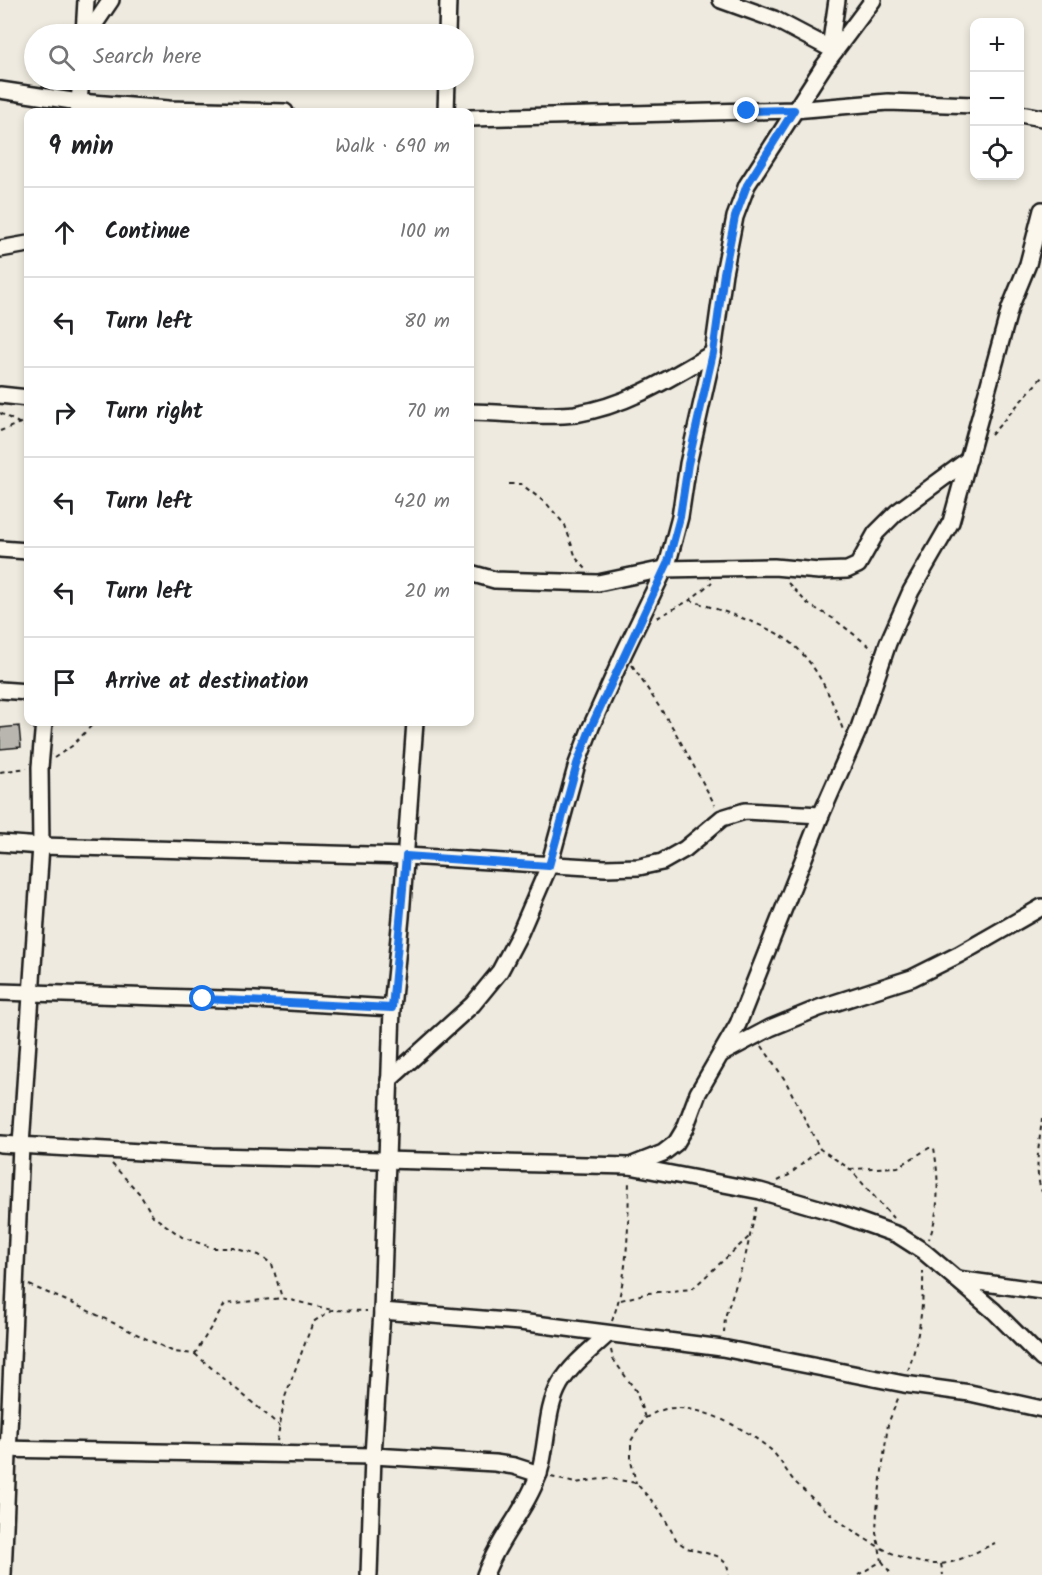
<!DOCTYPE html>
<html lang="en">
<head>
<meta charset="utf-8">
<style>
  :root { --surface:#fff; --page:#f2f2f2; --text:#202124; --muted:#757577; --line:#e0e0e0 }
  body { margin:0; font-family:Kalam,sans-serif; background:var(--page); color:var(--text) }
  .controls { position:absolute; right:18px; top:18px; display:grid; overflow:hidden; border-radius:12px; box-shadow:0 3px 9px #0003 }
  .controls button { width:54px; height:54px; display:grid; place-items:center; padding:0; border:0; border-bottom:2px solid var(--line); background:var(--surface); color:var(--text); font:30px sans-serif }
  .stop { position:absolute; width:18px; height:18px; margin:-14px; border:4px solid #1a73e8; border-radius:50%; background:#fff }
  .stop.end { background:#1a73e8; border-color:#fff; box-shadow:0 2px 6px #0008 }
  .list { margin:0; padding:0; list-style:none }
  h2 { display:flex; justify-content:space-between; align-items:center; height:78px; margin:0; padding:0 24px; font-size:26px }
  h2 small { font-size:20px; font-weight:400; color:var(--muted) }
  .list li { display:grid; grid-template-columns:39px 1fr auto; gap:18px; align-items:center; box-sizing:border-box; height:90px; padding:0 24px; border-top:2px solid var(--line) }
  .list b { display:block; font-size:22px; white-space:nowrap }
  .list em { font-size:20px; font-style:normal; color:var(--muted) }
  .icon { flex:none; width:33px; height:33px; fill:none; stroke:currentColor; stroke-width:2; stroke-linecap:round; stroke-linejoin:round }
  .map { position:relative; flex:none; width:1042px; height:1575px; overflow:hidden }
  .search { position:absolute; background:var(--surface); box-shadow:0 3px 9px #0003; left:24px; top:24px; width:450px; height:66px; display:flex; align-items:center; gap:15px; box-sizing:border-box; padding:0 21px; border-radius:33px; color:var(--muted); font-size:22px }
  .panel { position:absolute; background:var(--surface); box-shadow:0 3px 9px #0003; left:24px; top:108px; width:450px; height:618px; border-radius:12px }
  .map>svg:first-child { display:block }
  .building { fill:#b9b6af; stroke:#1c1c1c; stroke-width:1.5 }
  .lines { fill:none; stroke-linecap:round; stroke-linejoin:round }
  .minor-casing { stroke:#1c1c1c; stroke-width:20 }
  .path { stroke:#1c1c1c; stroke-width:2; stroke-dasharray:4.5 4.5; stroke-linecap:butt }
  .minor { stroke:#fbf7ec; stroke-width:15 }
  .route { stroke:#1a73e8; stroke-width:8 }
</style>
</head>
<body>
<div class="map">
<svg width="1042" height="1575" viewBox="0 0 1042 1575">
  <rect width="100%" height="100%" fill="#eeeadf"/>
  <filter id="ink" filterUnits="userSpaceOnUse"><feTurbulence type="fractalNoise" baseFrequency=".0167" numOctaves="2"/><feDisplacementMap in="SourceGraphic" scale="12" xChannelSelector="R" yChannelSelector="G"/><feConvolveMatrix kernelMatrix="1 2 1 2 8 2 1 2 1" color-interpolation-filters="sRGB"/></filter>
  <g filter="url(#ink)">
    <path class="building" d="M19,726L21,747L0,749V728Z"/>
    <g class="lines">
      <defs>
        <g id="minor">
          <path d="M721,0L774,19L835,51"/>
          <path d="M84,34L86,0"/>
          <path d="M88,34L111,0"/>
          <path d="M447,34L448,0"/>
          <path d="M830,48L837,0"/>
          <path d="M0,90L79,102L169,109L285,112"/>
          <path d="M78,112L81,80"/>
          <path d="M446,112L447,80"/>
          <path d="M1020,114L1042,118"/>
          <path d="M470,118L794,110L888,102L974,105"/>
          <path d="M0,249L28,244"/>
          <path d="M0,395L28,398"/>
          <path d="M470,412C504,412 541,418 575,414C626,406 669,379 713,353"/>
          <path d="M0,549L28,551"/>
          <path d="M470,573L495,580L598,583L664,569L774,567L819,571L847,570L858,565L876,533L897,512L969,459"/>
          <path d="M0,690L28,692"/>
          <path d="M0,843L41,846L406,856L605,868L639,867L662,862L685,849L722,818L745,811L821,815"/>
          <path d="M0,992L255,1000L392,1008"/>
          <path d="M721,1054L770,1028L819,1008L912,978L960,954L1042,907"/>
          <path d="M389,1080L473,1004L500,971L520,933L549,866L577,764L591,727L624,653L668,562L680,517L688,464L713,353L724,273L735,217L747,185L823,67L873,0"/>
          <path d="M0,1144L212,1156L630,1166L760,1191L839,1214L898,1235L923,1251L994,1311L1042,1359"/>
          <path d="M630,1166L663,1153L676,1143L685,1128L698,1093L738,1024L821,815L858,731L888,643L911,591L951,522L1010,308L1028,264L1042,210"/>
          <path d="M957,1279L1042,1291"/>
          <path d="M382,1311L520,1322L722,1348L904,1384L970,1393L1042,1409"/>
          <path d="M0,1449L373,1456L495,1463L514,1466L539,1474"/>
          <path d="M3,1575L21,1145L41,846L40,767L44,722"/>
          <path d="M369,1575L373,1456L382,1311L392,1008L401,917L415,722"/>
          <path d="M485,1575C498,1539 526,1510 539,1473C548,1445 545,1410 560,1384C572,1364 592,1349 608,1334"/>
        </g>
      </defs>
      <use href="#minor" class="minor-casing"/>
      <g class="path">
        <path d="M0,413L28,428"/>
        <path d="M0,431L28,420"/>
        <path d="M991,435L1042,377"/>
        <path d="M509,484H521L547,504L565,525L576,558L586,569"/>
        <path d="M788,583L808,604L834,619L873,649"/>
        <path d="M690,600C718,610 774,626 795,646C819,669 832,699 843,730"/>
        <path d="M657,618L690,600L712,582"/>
        <path d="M632,665L673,728L715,805"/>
        <path d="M54,758L72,746L95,722"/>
        <path d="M0,772L27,768"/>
        <path d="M762,1046L785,1080L820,1149L850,1169L893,1218"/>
        <path d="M1042,1118C1040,1142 1033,1169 1042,1192"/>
        <path d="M112,1164L139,1193L153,1216L182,1237L213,1248H233L259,1255L272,1264L282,1298"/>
        <path d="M850,1169L898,1167L929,1148H934C939,1177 940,1211 929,1239"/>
        <path d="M778,1181L789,1175L820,1149"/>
        <path d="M29,1285L74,1304L174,1352L195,1354L225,1304L282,1298L332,1310"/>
        <path d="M621,1300L648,1293L692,1289L750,1236"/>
        <path d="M612,1321C629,1275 628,1227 629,1179"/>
        <path d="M724,1333L725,1317L745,1258L757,1205"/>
        <path d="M611,1350L613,1359L636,1391L645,1418L631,1441V1461L636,1483"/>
        <path d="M195,1354L280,1426"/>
        <path d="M908,1371C919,1339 924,1305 923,1271"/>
        <path d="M645,1418C650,1416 656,1411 662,1410C694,1400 746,1429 770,1449C780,1458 786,1472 795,1482C830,1516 888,1565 939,1564C958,1563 978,1551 995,1543"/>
        <path d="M277,1441L285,1397L313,1322L332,1310L367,1311"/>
        <path d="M551,1477L575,1483L607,1478L636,1483L660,1510L677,1541L687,1548L717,1556L727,1564L729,1575"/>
        <path d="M882,1561L892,1575"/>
        <path d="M941,1564L943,1575"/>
        <path d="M858,1575L882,1561L876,1532L877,1510L888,1424L899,1396"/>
      </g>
      <use href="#minor" class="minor"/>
    </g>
  </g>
  <g class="lines" filter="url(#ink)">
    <path class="route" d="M203,999L392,1008L406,856L549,866L577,764L591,727L668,562L680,517L688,464L713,353L724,273L735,217L747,185L794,110L747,111"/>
  </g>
</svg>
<div class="controls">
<button>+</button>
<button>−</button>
<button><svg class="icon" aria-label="locate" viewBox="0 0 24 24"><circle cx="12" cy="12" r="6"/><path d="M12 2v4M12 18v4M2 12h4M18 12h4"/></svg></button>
</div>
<div class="stop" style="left:203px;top:999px"></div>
<div class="stop end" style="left:747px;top:111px"></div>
<div class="search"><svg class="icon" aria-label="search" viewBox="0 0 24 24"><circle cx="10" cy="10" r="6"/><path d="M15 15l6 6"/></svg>Search here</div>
<section class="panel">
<h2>9 min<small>Walk · 690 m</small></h2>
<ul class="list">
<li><svg class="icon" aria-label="ahead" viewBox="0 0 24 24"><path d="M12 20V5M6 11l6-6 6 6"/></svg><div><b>Continue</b></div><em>100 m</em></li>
<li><svg class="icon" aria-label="left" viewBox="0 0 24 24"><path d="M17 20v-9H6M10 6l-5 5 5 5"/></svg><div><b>Turn left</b></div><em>80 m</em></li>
<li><svg class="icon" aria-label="right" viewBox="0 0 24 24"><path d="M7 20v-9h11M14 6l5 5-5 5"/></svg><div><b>Turn right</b></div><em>70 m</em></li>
<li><svg class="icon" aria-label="left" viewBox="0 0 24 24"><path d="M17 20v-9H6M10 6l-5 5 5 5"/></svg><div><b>Turn left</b></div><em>420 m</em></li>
<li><svg class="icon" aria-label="left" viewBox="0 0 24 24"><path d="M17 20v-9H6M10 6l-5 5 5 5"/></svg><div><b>Turn left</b></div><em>20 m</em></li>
<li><svg class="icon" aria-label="arrive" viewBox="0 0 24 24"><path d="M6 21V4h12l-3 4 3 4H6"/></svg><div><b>Arrive at destination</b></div></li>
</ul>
</section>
</div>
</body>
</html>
